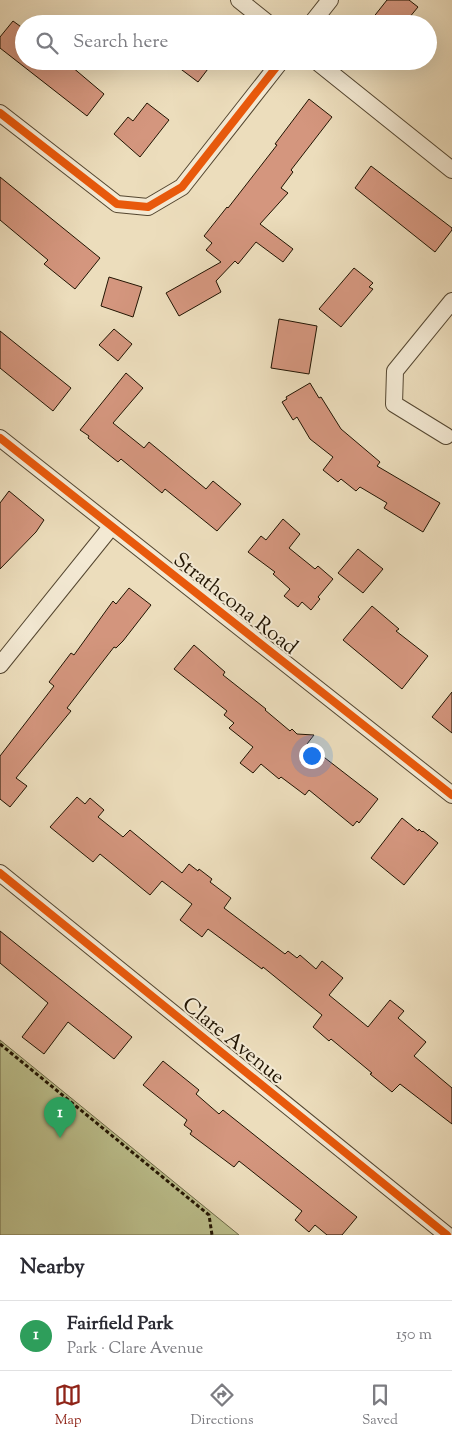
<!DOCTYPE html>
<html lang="en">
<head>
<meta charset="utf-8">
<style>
  :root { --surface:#fff; --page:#f7f7f7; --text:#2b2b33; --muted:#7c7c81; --line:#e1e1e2; --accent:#8f2418 }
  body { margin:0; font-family:"Sorts Mill Goudy",serif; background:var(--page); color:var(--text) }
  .you { position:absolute; left:311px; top:755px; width:18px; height:18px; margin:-12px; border:4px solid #fff; border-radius:50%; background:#1a73e8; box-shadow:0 0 0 8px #1a73e833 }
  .badge { display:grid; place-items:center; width:32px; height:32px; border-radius:50%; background:var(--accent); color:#fff; font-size:16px; font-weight:700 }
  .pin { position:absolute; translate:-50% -41px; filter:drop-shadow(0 1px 2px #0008) }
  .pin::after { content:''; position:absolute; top:26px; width:18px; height:15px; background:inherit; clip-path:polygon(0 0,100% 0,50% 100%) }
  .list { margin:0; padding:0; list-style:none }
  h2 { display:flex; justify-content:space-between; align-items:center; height:65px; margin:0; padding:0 20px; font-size:21px }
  h2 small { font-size:16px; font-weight:400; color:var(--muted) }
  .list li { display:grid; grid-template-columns:32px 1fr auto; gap:15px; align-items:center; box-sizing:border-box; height:70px; padding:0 20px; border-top:1px solid var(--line) }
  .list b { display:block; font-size:19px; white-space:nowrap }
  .list p { margin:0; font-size:16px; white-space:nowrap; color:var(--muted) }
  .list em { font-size:16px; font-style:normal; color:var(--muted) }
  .icon { flex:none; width:28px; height:28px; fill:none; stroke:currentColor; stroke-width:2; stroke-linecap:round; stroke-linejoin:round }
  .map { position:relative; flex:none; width:452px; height:1235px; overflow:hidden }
  .search { position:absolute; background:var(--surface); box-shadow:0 5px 20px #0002; left:15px; right:15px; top:15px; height:55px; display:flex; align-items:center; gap:12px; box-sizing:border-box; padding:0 18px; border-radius:28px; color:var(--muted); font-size:19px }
  .sheet { height:135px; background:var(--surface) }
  nav { display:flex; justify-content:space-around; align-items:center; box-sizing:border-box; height:70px; border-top:1px solid var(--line); background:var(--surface); font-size:14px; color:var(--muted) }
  nav a { display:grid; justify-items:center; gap:2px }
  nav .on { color:var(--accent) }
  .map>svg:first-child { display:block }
  .green { fill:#bcc08d; stroke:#6e6a48 }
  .building { fill:#d4967e; stroke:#211402 }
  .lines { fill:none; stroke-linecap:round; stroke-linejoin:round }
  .minor-casing { stroke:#544630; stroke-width:18 }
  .path { stroke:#211402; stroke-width:3; stroke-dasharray:4 2.5; stroke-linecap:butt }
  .minor { stroke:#f3e9d3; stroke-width:16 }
  .cycleway-casing { stroke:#f3e9d3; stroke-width:11 }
  .cycleway { stroke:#e8590c; stroke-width:8 }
  .labels { text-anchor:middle; stroke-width:4; stroke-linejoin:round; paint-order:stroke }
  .street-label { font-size:21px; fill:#211402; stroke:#f3e9d3 }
</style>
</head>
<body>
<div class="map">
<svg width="452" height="1235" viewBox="0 0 452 1235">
  <rect width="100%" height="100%" fill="#ecddbc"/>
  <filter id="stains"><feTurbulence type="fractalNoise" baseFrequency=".004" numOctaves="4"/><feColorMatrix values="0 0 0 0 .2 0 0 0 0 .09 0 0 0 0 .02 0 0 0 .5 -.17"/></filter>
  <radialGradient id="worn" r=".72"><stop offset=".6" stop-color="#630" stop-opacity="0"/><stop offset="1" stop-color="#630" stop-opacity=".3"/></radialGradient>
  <path class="green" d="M0,1040L239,1235H0Z"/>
  <g class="building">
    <path d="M387,0H409L418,7L404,24H368Z"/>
    <path d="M13,21L24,29V61H65L104,94L87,116L0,48V37Z"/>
    <path d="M170,61H214L198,82Z"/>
    <path d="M309,99L332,117L291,170L293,172L281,188L288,193L260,224L293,249L283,262L256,242L238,264L235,261L216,281L221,292L179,316L166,293L221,262L206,250L212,243L204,236L227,207L228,208L277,145L275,144Z"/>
    <path d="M147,103L169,120L140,157L114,134L128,117L133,121Z"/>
    <path d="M371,166L452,228V230L435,252L355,188Z"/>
    <path d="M0,177L100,258L75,289L44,264L48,260L0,220Z"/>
    <path d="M354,268L373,283L369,287L373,289L341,327L319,309Z"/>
    <path d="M109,277L142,287L133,317L101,306Z"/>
    <path d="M279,319L317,326L309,374L271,368Z"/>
    <path d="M114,329L132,344L118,361L99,345Z"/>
    <path d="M0,331L71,388L53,411L0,368Z"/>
    <path d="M126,373L143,388L113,423L144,448L149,442L206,489L213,481L241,504L217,531L165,489L162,493L121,459L118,462L88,438L89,436L80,430Z"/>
    <path d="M310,383L319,398L321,397L341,429L380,462L377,466L440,503L423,532L384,508L387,503L360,487L356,491L341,479L338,482L323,470L333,457L310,439L297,417L293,420L282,402L287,399L286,397Z"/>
    <path d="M9,491L44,520L36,532L0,569V503Z"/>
    <path d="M283,519L300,534L289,548L315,569L318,566L333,579L318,597L320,599L311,610L302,602L298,607L284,596L290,589L273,574L275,572L248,552L261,536L266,540Z"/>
    <path d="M358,549L383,569L363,593L338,573Z"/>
    <path d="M129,588L151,605L123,641L116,648L114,647L93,674L67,708L71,711L16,778L27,786L10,807L0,799V756L54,686L49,682L71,653L74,655L113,601L116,604Z"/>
    <path d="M372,606L399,629L396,631L428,656L402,689L343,640Z"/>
    <path d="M194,645L225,672L223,675L266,709L265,710L290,731L292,729L297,734L314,735L307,744L378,799L359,823L357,821L353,826L309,790L305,795L281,777L279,779L261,764L253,773L240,763L253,747L229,728L234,723L224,715L227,711L174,669Z"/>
    <path d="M452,692V733L432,717Z"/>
    <path d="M77,797L85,804L90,798L104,810L98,817L123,837L130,830L182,873L189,864L198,871L199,869L212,879L210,882L231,898L224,908L285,954L288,951L297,958L300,955L316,969L322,961L343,978L329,995L368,1027L390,1000L404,1011L398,1018L426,1042L414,1056L452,1088V1124L400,1084L392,1092L370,1074L372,1073L331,1039L329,1041L313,1027L322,1015L263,967L262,969L208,929L202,937L180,920L192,904L162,881L150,895L100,854L93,862L50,827Z"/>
    <path d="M402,818L418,831L419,829L422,832L423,831L438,843L404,885L371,858Z"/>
    <path d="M0,931L132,1037L114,1059L68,1022L44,1054L22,1037L48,1003L0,963Z"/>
    <path d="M163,1061L199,1090L196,1094L219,1114L223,1110L357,1217L342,1235H327L315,1225L309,1232L295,1220L302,1211L239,1161L234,1167L190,1134L192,1131L184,1125L187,1120L143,1085Z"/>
  </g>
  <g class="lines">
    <defs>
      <g id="minor">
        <path d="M239,0L269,24"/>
        <path d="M311,24L330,0"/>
        <path d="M316,61L452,170"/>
        <path d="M0,113L117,204L148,207L182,187L281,61"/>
        <path d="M446,436L394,404L395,371L452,301"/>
        <path d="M0,438L452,795"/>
        <path d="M0,665L111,527"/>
        <path d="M0,873L447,1235"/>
      </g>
    </defs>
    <use href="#minor" class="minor-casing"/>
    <path class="path" d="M0,1044L209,1215L212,1235"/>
    <use href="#minor" class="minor"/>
    <defs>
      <g id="cycleway">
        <path d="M0,113L117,204L148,207L182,187L281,61"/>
        <path d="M0,438L452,795"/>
        <path d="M0,873L447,1235"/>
      </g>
    </defs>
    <use href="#cycleway" class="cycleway-casing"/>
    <use href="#cycleway" class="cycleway"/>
  </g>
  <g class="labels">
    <g class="street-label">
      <text transform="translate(236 603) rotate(38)" y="7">Strathcona Road</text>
      <text transform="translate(234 1040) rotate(39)" y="7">Clare Avenue</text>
    </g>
  </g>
  <rect width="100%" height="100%" filter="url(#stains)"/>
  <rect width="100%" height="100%" fill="url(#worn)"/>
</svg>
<div class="you"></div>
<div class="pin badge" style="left:60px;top:1138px;background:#2e9e5b">1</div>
<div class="search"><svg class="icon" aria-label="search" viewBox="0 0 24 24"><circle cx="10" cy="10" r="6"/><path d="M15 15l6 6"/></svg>Search here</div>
</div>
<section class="sheet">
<h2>Nearby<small></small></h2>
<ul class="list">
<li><span class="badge" style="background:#2e9e5b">1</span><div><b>Fairfield Park</b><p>Park · Clare Avenue</p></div><em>150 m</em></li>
</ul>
</section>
<nav>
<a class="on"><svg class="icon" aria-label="map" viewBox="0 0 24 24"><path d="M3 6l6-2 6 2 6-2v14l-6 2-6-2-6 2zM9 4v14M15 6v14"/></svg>Map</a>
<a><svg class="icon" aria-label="directions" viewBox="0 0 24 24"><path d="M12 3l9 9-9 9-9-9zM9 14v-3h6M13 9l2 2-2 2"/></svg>Directions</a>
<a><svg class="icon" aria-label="saved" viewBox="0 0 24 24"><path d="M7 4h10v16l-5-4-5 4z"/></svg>Saved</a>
</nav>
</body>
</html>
